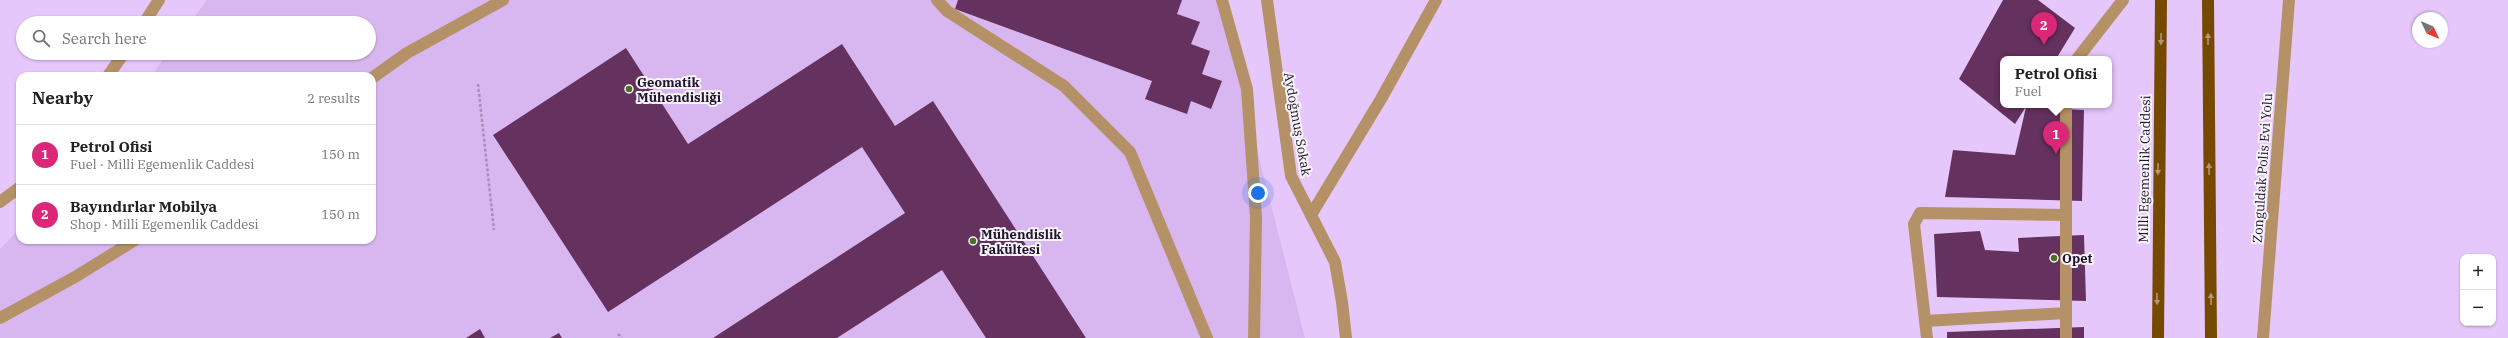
<!DOCTYPE html>
<html lang="en">
<head>
<meta charset="utf-8">
<style>
  :root { --surface:#fff; --page:#f6f6f6; --text:#202124; --muted:#757577; --line:#e0e0e0; --accent:#db2777 }
  body { margin:0; font-family:"IBM Plex Serif",serif; background:var(--page); color:var(--text) }
  .controls { position:absolute; right:12px; bottom:12px; display:grid; overflow:hidden; border-radius:8px; box-shadow:0 1px 3px #0004 }
  .controls button { width:36px; height:36px; display:grid; place-items:center; padding:0; border:0; border-bottom:1px solid var(--line); background:var(--surface); color:var(--text); font:20px sans-serif }
  .compass { position:absolute; left:2412px; top:12px; width:36px; height:36px; border-radius:50%; background:var(--surface); box-shadow:0 1px 3px #0004; rotate:134deg }
  .you { position:absolute; left:1258px; top:193px; width:14px; height:14px; margin:-10px; border:3px solid #fff; border-radius:50%; background:#1a73e8; box-shadow:0 0 0 6px #1a73e833 }
  .badge { display:grid; place-items:center; width:26px; height:26px; border-radius:50%; background:var(--accent); color:#fff; font-size:13px; font-weight:700 }
  .pin { position:absolute; translate:-50% -33px; filter:drop-shadow(0 1px 2px #0008) }
  .pin::after { content:''; position:absolute; top:21px; width:14px; height:12px; background:inherit; clip-path:polygon(0 0,100% 0,50% 100%) }
  .popup { position:absolute; left:2000px; top:56px; width:112px; height:52px; box-sizing:border-box; display:grid; place-content:center; border-radius:8px; background:var(--surface); filter:drop-shadow(0 1px 3px #0005); font-size:13px; white-space:nowrap; color:var(--muted) }
  .popup b { font-size:15px; color:var(--text) }
  .popup::after { content:''; position:absolute; left:50%; top:100%; margin-left:-8px; border:8px solid transparent; border-top-color:var(--surface) }
  .list { margin:0; padding:0; list-style:none }
  h2 { display:flex; justify-content:space-between; align-items:center; height:52px; margin:0; padding:0 16px; font-size:17px }
  h2 small { font-size:13px; font-weight:400; color:var(--muted) }
  .list li { display:grid; grid-template-columns:26px 1fr auto; gap:12px; align-items:center; box-sizing:border-box; height:60px; padding:0 16px; border-top:1px solid var(--line) }
  .list b { display:block; font-size:15px; white-space:nowrap }
  .list p { margin:0; font-size:13px; white-space:nowrap; color:var(--muted) }
  .list em { font-size:13px; font-style:normal; color:var(--muted) }
  .icon { flex:none; width:22px; height:22px; fill:none; stroke:currentColor; stroke-width:2; stroke-linecap:round; stroke-linejoin:round }
  .map { position:relative; flex:none; width:2508px; height:338px; overflow:hidden }
  .search { position:absolute; background:var(--surface); box-shadow:0 1px 3px #0004; left:16px; top:16px; width:360px; height:44px; display:flex; align-items:center; gap:10px; box-sizing:border-box; padding:0 14px; border-radius:22px; color:var(--muted); font-size:15px }
  .panel { position:absolute; background:var(--surface); box-shadow:0 1px 3px #0004; left:16px; top:72px; width:360px; height:172px; border-radius:12px }
  .map>svg:first-child { display:block }
  .built { fill:#d8b7f0 }
  .building { fill:#65315f }
  .lines { fill:none; stroke-linecap:round; stroke-linejoin:round }
  .path { stroke:#a78eb9; stroke-width:2.5; stroke-dasharray:3 2; stroke-linecap:butt }
  .minor { stroke:#b59167; stroke-width:12 }
  .highway { stroke:#754a00; stroke-width:12 }
  .oneway { fill:#b09671 }
  .poi-dot { fill:#4c6f27; stroke:#f8f4fb; stroke-width:1.5 }
  .labels { text-anchor:middle; stroke-width:4; stroke-linejoin:round; paint-order:stroke }
  .poi-label { font-size:13px; font-weight:bold; fill:#20122a; stroke:#f8f4fb; text-anchor:start }
  .street-label { font-size:13px; fill:#20122a; stroke:#f8f4fb }
</style>
</head>
<body>
<div class="map">
<svg width="2508" height="338" viewBox="0 0 2508 338">
  <rect width="100%" height="100%" fill="#e6c7fb"/>
  <path class="built" d="M207,0H1219L1305,338H0V249L20,228V240H372V76H151L168,53H369V23H190Z"/>
  <g class="building">
    <path d="M958,0H1182L1177,14L1200,22L1191,44L1210,51L1202,74L1222,81L1211,109L1191,101L1187,114L1145,99L1152,81L955,9Z"/>
    <path d="M2003,0H2038L2075,28L2056,59H2003V105H2027L2015,124L1959,79Z"/>
    <path d="M842,44L895,126L933,101L1086,338H986L942,270L837,338H713L905,213L862,147L608,312L493,135L626,48L688,144Z"/>
    <path d="M2026,107L2084,110L2082,201L1945,197L1953,150L2015,155Z"/>
    <path d="M1980,231L1985,250L2019,252L2018,238L2084,235L2086,301L1937,297L1934,234Z"/>
    <path d="M2084,327V338H1947V332Z"/>
    <path d="M480,329L485,338H466Z"/>
    <path d="M559,333L562,338H550Z"/>
  </g>
  <g class="lines">
    <g class="path">
      <path d="M478,84L494,230"/>
      <path d="M618,334L622,338"/>
    </g>
    <g class="minor">
      <path d="M937,0L947,11L1064,86L1130,152L1207,338"/>
      <path d="M1222,0L1247,89L1256,217L1254,338"/>
      <path d="M1267,0L1291,176L1335,262L1342,302L1346,338"/>
      <path d="M144,23L159,0"/>
      <path d="M2077,59L2123,0"/>
      <path d="M108,76L124,53"/>
      <path d="M372,78L407,53L503,0"/>
      <path d="M0,202L20,187"/>
      <path d="M1311,215L1381,99L1436,0"/>
      <path d="M0,318L75,277L135,240"/>
      <path d="M1925,321L2066,313"/>
      <path d="M1927,338L1914,224L1920,213L2066,215"/>
      <path d="M2066,338V105"/>
      <path d="M2263,338L2289,0"/>
    </g>
    <g class="highway">
      <path d="M2208,0L2211,338"/>
      <path d="M2158,338L2161,0"/>
    </g>
  </g>
  <defs><path id="oneway-solid" d="M-6-.8H1V-3.2L6.5 0L1 3.2V.8H-6Z"/></defs>
  <g class="oneway">
    <use href="#oneway-solid" transform="translate(2161 39) rotate(91)"/>
    <use href="#oneway-solid" transform="translate(2208 39) rotate(-90)"/>
    <use href="#oneway-solid" transform="translate(2158 169) rotate(91)"/>
    <use href="#oneway-solid" transform="translate(2209 169) rotate(-91)"/>
    <use href="#oneway-solid" transform="translate(2157 299) rotate(89)"/>
    <use href="#oneway-solid" transform="translate(2211 299) rotate(-91)"/>
  </g>
  <g class="poi-dot">
    <circle cx="629" cy="89" r="4"/>
    <circle cx="973" cy="241" r="4"/>
    <circle cx="2054" cy="258" r="4"/>
  </g>
  <g class="labels">
    <g class="poi-label">
      <text x="637" y="87">Geomatik<tspan x="637" dy="15">Mühendisliği</tspan></text>
      <text x="981" y="239">Mühendislik<tspan x="981" dy="15">Fakültesi</tspan></text>
      <text x="2062" y="263">Opet</text>
    </g>
    <g class="street-label">
      <text transform="translate(1298 124) rotate(80)" y="5">Aydoğmuş Sokak</text>
      <text transform="translate(2262 168) rotate(-86)" y="5">Zonguldak Polis Evi Yolu</text>
      <text transform="translate(2144 169) rotate(-89)" y="5">Milli Egemenlik Caddesi</text>
    </g>
  </g>
</svg>
<div class="controls">
<button>+</button>
<button>−</button>
</div>
<svg class="compass" viewBox="-18 -18 36 36"><path d="M0-13l5 13h-10z" fill="#e53935"/><path d="M0 13l5-13h-10z" fill="#757577"/></svg>
<div class="you"></div>
<div class="pin badge" style="left:2056px;top:154px">1</div>
<div class="popup"><b>Petrol Ofisi</b>Fuel</div>
<div class="pin badge" style="left:2044px;top:45px">2</div>
<div class="search"><svg class="icon" aria-label="search" viewBox="0 0 24 24"><circle cx="10" cy="10" r="6"/><path d="M15 15l6 6"/></svg>Search here</div>
<section class="panel">
<h2>Nearby<small>2 results</small></h2>
<ul class="list">
<li><span class="badge">1</span><div><b>Petrol Ofisi</b><p>Fuel · Milli Egemenlik Caddesi</p></div><em>150 m</em></li>
<li><span class="badge">2</span><div><b>Bayındırlar Mobilya</b><p>Shop · Milli Egemenlik Caddesi</p></div><em>150 m</em></li>
</ul>
</section>
</div>
</body>
</html>
